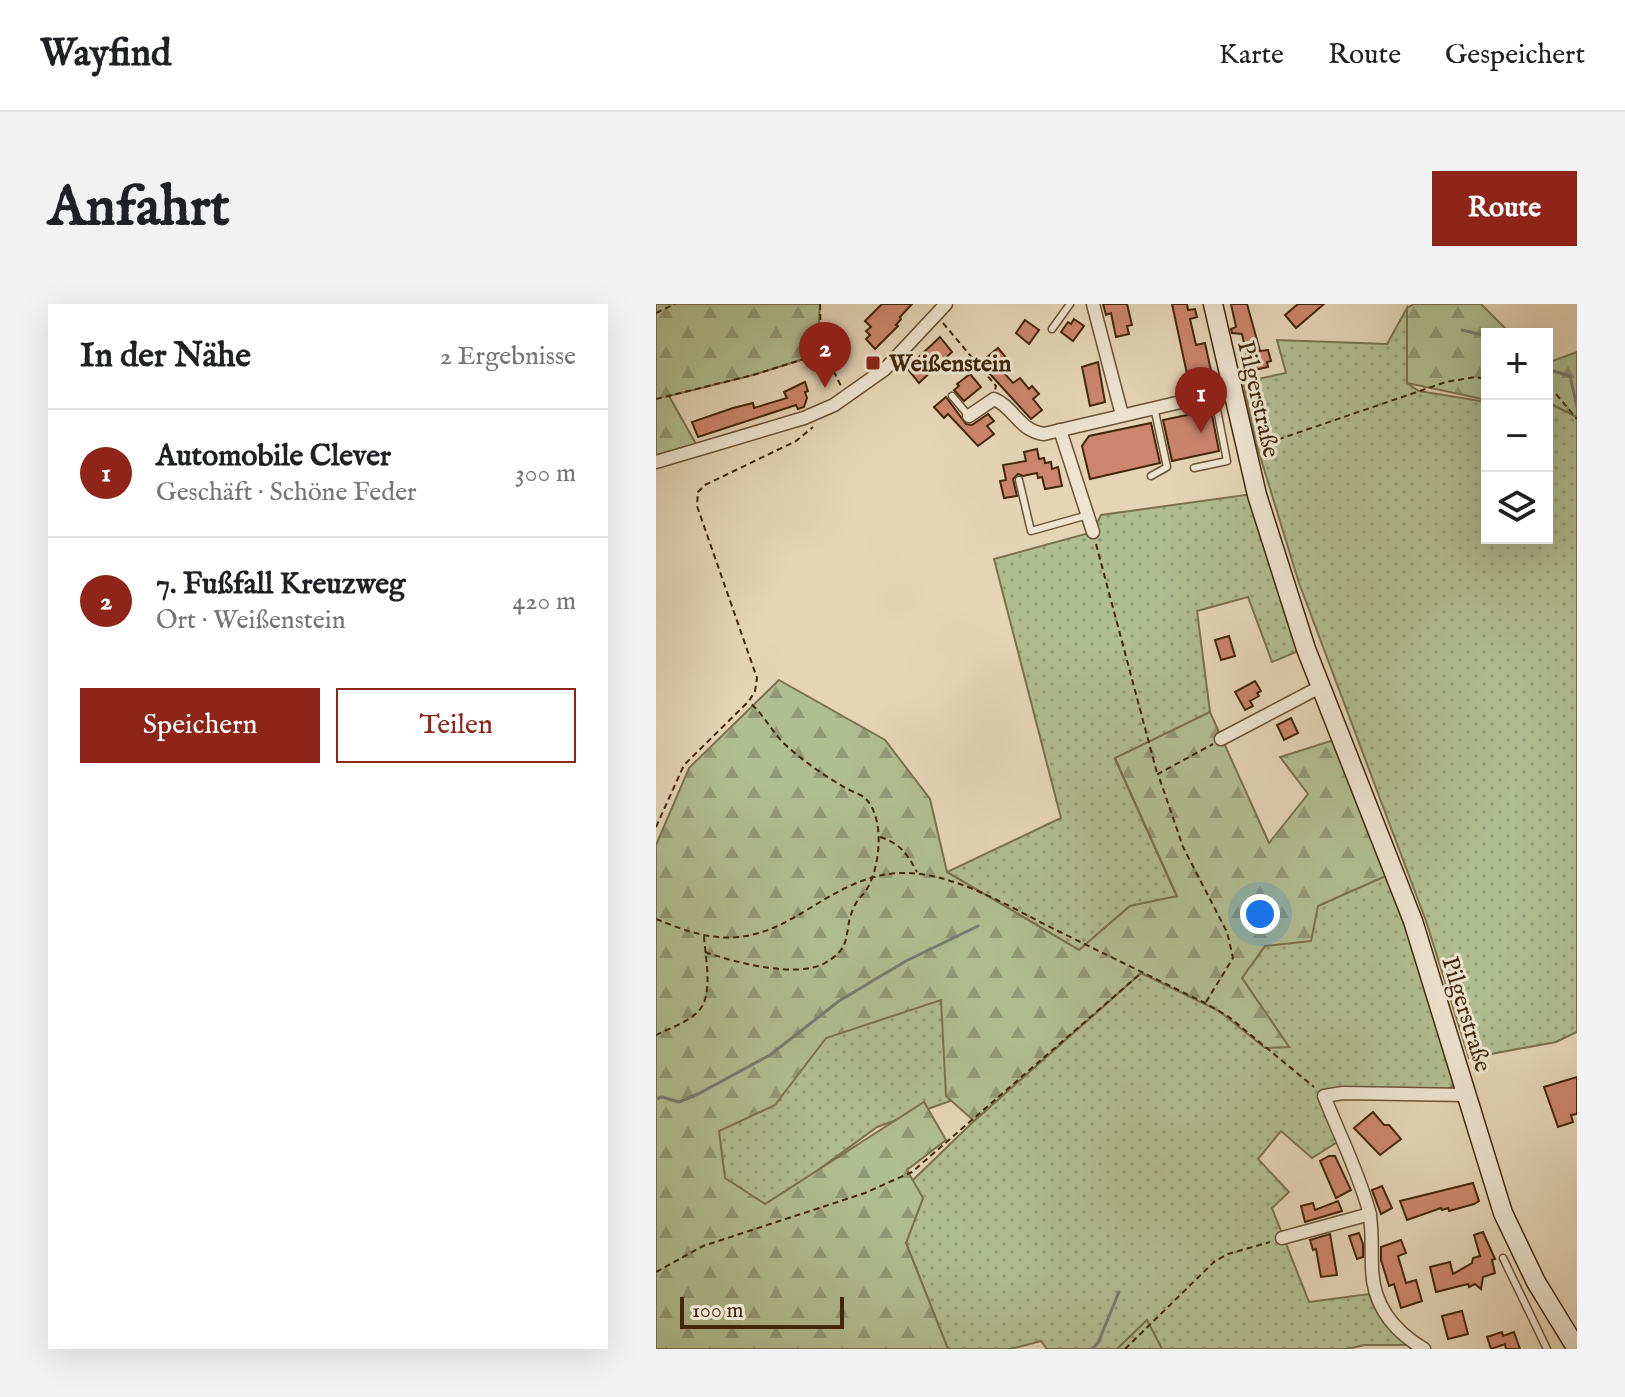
<!DOCTYPE html>
<html lang="de">
<head>
<meta charset="utf-8">
<style>
  :root { --surface:#fff; --page:#f2f2f2; --text:#202124; --muted:#757577; --line:#e0e0e0; --accent:#8f2418 }
  body { margin:0; font-family:"IM FELL English",serif; background:var(--page); color:var(--text) }
  .controls { position:absolute; right:24px; top:24px; display:grid; overflow:hidden; border-radius:0px; box-shadow:0 8px 32px #0002 }
  .controls button { width:72px; height:72px; display:grid; place-items:center; padding:0; border:0; border-bottom:2px solid var(--line); background:var(--surface); color:var(--text); font:40px sans-serif }
  .scale { position:absolute; left:24px; bottom:20px; width:164px; box-sizing:border-box; padding-left:8px; border:4px solid #422709; border-top:0; font-size:22px; line-height:28px; white-space:nowrap; color:#422709; -webkit-text-stroke:6px #eee4d0; paint-order:stroke }
  .you { position:absolute; left:604px; top:610px; width:28px; height:28px; margin:-20px; border:6px solid #fff; border-radius:50%; background:#1a73e8; box-shadow:0 0 0 12px #1a73e833 }
  .badge { display:grid; place-items:center; width:52px; height:52px; border-radius:50%; background:var(--accent); color:#fff; font-size:26px; font-weight:700 }
  .pin { position:absolute; translate:-50% -66px; filter:drop-shadow(0 2px 4px #0008) }
  .pin::after { content:''; position:absolute; top:42px; width:28px; height:24px; background:inherit; clip-path:polygon(0 0,100% 0,50% 100%) }
  .list { margin:0; padding:0; list-style:none }
  h2 { display:flex; justify-content:space-between; align-items:center; height:104px; margin:0; padding:0 32px; font-size:34px }
  h2 small { font-size:26px; font-weight:400; color:var(--muted) }
  .list li { display:grid; grid-template-columns:52px 1fr auto; gap:24px; align-items:center; box-sizing:border-box; height:128px; padding:0 32px; border-top:2px solid var(--line) }
  .list b { display:block; font-size:30px; white-space:nowrap }
  .list p { margin:0; font-size:26px; white-space:nowrap; color:var(--muted) }
  .list em { font-size:26px; font-style:normal; color:var(--muted) }
  .actions { display:flex; gap:16px; padding:24px 32px }
  .actions a { flex:1; padding:18px 0; border:2px solid var(--accent); border-radius:0px; text-align:center; font-size:28px; color:var(--accent) }
  .actions .main { background:var(--accent); color:#fff }
  .icon { flex:none; width:44px; height:44px; fill:none; stroke:currentColor; stroke-width:2; stroke-linecap:round; stroke-linejoin:round }
  .map { position:relative; flex:none; width:921px; height:1045px; overflow:hidden; border-radius:0px }
  header { display:flex; align-items:center; gap:48px; box-sizing:border-box; height:112px; padding:0 40px; background:var(--surface); border-bottom:2px solid var(--line) }
  header strong { font-size:38px }
  nav { display:flex; gap:44px; margin-inline-start:auto; font-size:28px }
  .intro { display:flex; align-items:center; justify-content:space-between; box-sizing:border-box; height:192px; padding:0 48px }
  h1 { margin:0; font-size:56px }
  .button { padding:20px 36px; border-radius:0px; background:var(--accent); color:#fff; font-size:28px; font-weight:700 }
  main { display:flex; gap:48px; padding:0 48px }
  aside { flex:1; background:var(--surface); border-radius:0px; box-shadow:0 8px 32px #0002 }
  .map>svg:first-child { display:block }
  .grass { fill:url(#grass-dots); stroke:#7a724d; stroke-width:2 }
  .forest { fill:url(#forest-firs); stroke:#7a724d; stroke-width:2 }
  .lines { fill:none; stroke-linecap:round; stroke-linejoin:round }
  .stream { stroke:#787c73; stroke-width:3 }
  .building { fill:#cc856e; stroke:#422709; stroke-width:2 }
  .service-casing { stroke:#6b5234; stroke-width:9 }
  .minor-casing { stroke:#6b5234; stroke-width:15 }
  .secondary-casing { stroke:#422709; stroke-width:21 }
  .path { stroke:#422709; stroke-width:2; stroke-dasharray:6 4; stroke-linecap:butt }
  .service { stroke:#eee4d0; stroke-width:6 }
  .minor { stroke:#eee4d0; stroke-width:12 }
  .secondary { stroke:#eee4d0; stroke-width:18 }
  .poi-dot { fill:#8f2418; stroke:#eee4d0; stroke-width:3 }
  .labels { text-anchor:middle; stroke-width:6; stroke-linejoin:round; paint-order:stroke }
  .poi-label { font-size:24px; font-weight:bold; fill:#422709; stroke:#eee4d0; text-anchor:start }
  .street-label { font-size:24px; fill:#422709; stroke:#eee4d0 }
</style>
</head>
<body>
<header>
<strong>Wayfind</strong>
<nav><a>Karte</a><a>Route</a><a>Gespeichert</a></nav>
</header>
<div class="intro"><h1>Anfahrt</h1><a class="button">Route</a></div>
<main>
<aside>
<h2>In der Nähe<small>2 Ergebnisse</small></h2>
<ul class="list">
<li><span class="badge">1</span><div><b>Automobile Clever</b><p>Geschäft · Schöne Feder</p></div><em>300 m</em></li>
<li><span class="badge">2</span><div><b>7. Fußfall Kreuzweg</b><p>Ort · Weißenstein</p></div><em>420 m</em></li>
</ul>
<div class="actions"><a class="main">Speichern</a><a>Teilen</a></div>
</aside>
<div class="map">
<svg width="921" height="1045" viewBox="0 0 921 1045">
  <defs>
    <pattern id="grass-dots" width="8" height="8" patternUnits="userSpaceOnUse" patternTransform="scale(2)"><rect width="8" height="8" fill="#b1be91"/><path d="M2 2h.1M6 6h.1" fill="none" stroke="#929a75" stroke-width="1.8" stroke-linecap="round"/></pattern>
    <pattern id="forest-firs" width="22" height="20" patternUnits="userSpaceOnUse" patternTransform="scale(2)"><rect width="22" height="20" fill="#b1be91"/><path d="M5 1l3.5 6h-7zM16 11l3.5 6h-7z" fill="#929a75"/></pattern>
  </defs>
  <rect width="100%" height="100%" fill="#e5d5b6"/>
  <filter id="stains"><feTurbulence type="fractalNoise" baseFrequency=".0025" numOctaves="4"/><feColorMatrix values="0 0 0 0 .2 0 0 0 0 .09 0 0 0 0 .02 0 0 0 .5 -.17"/></filter>
  <radialGradient id="worn" r=".72"><stop offset=".6" stop-color="#630" stop-opacity="0"/><stop offset="1" stop-color="#630" stop-opacity=".3"/></radialGradient>
  <g class="grass">
    <path d="M751,4V79L763,87L831,98V234H891V98L921,113V728L900,738L813,754L770,617L643,279L600,139L587,78L630,69L621,36L731,40Z"/>
    <path d="M596,190L645,346L616,358L592,293L541,307L554,408L459,455L521,593L474,602L423,646L291,568L405,514L338,255L437,228L445,211Z"/>
    <path d="M734,570L801,779L789,787L668,792L686,835L656,854L625,827L602,855L633,888L616,904L653,998L713,990C722,1012 734,1026 753,1041H708L692,1045H506L491,1017L461,1045H391L385,1037L355,1045H292L250,939L267,894L256,877L318,817L485,669L549,699L633,743L586,674L609,642L661,602Z"/>
    <path d="M287,689L297,796L221,823L94,916L34,840L142,733Z"/>
  </g>
  <g class="forest">
    <path d="M0,0H164L163,18L167,49L97,71L13,92L40,140L0,151Z"/>
    <path d="M758,0H825L855,30H831V96L751,79V4Z"/>
    <path d="M921,48V113L891,98V56L894,58Z"/>
    <path d="M123,376L229,436L274,495L291,568L423,646L474,602L521,592L459,454L554,408L613,539L652,490L624,453L678,436L734,570L662,602L655,637L609,642L586,674L633,743L609,744L563,707L485,669L318,817L290,792L285,696L170,734L119,801L63,827L69,874L109,900L268,798L290,836L251,866L267,894L250,939L292,1045H0V541L33,464Z"/>
    <path d="M491,1016L506,1045H461Z"/>
  </g>
  <g class="lines">
    <g class="stream">
      <path d="M806,26L831,32"/>
      <path d="M891,65L914,72L921,103"/>
      <path d="M0,795L6,793L23,798L42,790L114,751L183,697L250,657L322,622"/>
      <path d="M436,1045L442,1039L463,988"/>
    </g>
  </g>
  <g class="building">
    <path d="M226,0H256L244,13L245,15L240,21L242,22L219,45L210,35L214,31L210,27L215,23L209,17Z"/>
    <path d="M447,0H471L476,21L471,22L473,30L460,33L455,9L450,11Z"/>
    <path d="M516,0H531L532,6L539,5L541,13L534,15L540,41L549,39L555,67L535,72L534,69L531,70Z"/>
    <path d="M575,0H591L604,47L612,46L615,57L611,58L612,63L594,67L586,30L576,29L575,25L580,23Z"/>
    <path d="M642,0H668L640,24L629,11Z"/>
    <path d="M418,15L428,22L417,37L405,28L412,18L415,20Z"/>
    <path d="M369,16L383,26L373,40L360,29Z"/>
    <path d="M284,33L296,48L263,79L251,64Z"/>
    <path d="M342,44L353,57L348,61L347,68L357,79L364,74L373,85L376,82L383,90L377,95L386,106L375,115L324,59Z"/>
    <path d="M442,58L449,98L434,102L426,63Z"/>
    <path d="M314,70L325,83L308,97L298,86L303,82L301,80Z"/>
    <path d="M149,78L152,87L149,88L151,94L148,103L142,105L140,101L42,133L36,118L77,104L97,99L98,104L131,94L128,88Z"/>
    <path d="M290,93L310,120L316,121L332,110L338,117L331,122L338,130L322,142L292,110L288,114L278,103Z"/>
    <path d="M555,106L563,147L516,157L507,116Z"/>
    <path d="M495,119L504,159L434,175L426,142L433,132Z"/>
    <path d="M381,145L383,155L388,154L389,159L395,158L396,165L402,163L406,182L389,185L386,173L382,174L381,169L367,172L362,170L357,175L361,192L348,194L344,177L350,176L347,161L370,157L368,148Z"/>
    <path d="M573,332L579,352L565,356L559,336Z"/>
    <path d="M599,377L605,387L601,389L603,392L594,397L597,402L589,406L579,388Z"/>
    <path d="M635,414L642,429L628,436L621,421Z"/>
    <path d="M921,773V810L915,811L917,818L902,823L888,783Z"/>
    <path d="M717,808L728,821H733L745,835L724,851L698,824Z"/>
    <path d="M673,852H679L695,886L680,894L664,857Z"/>
    <path d="M817,879L823,897L818,900L793,907L792,904L786,906L785,904L751,916L744,897Z"/>
    <path d="M726,882L736,904L725,910L716,886Z"/>
    <path d="M682,897L686,907L649,918L645,902L657,899L659,906Z"/>
    <path d="M827,928L839,955L836,956L839,969L827,973L825,985L819,980L813,983L812,980L780,988L774,963L794,958L797,970L816,959L817,954L824,952L818,931Z"/>
    <path d="M703,929L707,940V953L701,955L693,932Z"/>
    <path d="M674,930L681,971L665,973L660,945L657,946L654,936Z"/>
    <path d="M745,936L750,949L742,952L750,979L760,976L766,997L745,1004L738,980L733,982L725,956V943Z"/>
    <path d="M806,1007L812,1030L792,1035L786,1012Z"/>
    <path d="M846,1028L847,1032L858,1028L864,1045H850L849,1040L835,1045L831,1033Z"/>
  </g>
  <g class="lines">
    <defs>
      <g id="service">
        <path d="M396,25L414,0"/>
        <path d="M296,92L313,112"/>
        <path d="M538,164L571,157L558,90"/>
        <path d="M495,172L511,163L498,103"/>
        <path d="M363,176L375,227L432,211"/>
        <path d="M847,954L891,1045"/>
      </g>
      <g id="minor">
        <path d="M437,0L466,111"/>
        <path d="M313,112L338,95C358,103 363,127 388,130L576,86"/>
        <path d="M404,126L437,228"/>
        <path d="M0,158L148,114L178,101L229,65L290,0"/>
        <path d="M565,435L664,383"/>
        <path d="M626,934L714,910"/>
        <path d="M768,1045C736,1026 716,1000 716,962C715,943 717,925 713,907C702,867 683,830 668,792L687,789L810,791"/>
      </g>
      <path id="secondary" d="M557,0L601,191L650,345L757,617L847,909L880,978L921,1045"/>
    </defs>
    <use href="#service" class="service-casing"/>
    <use href="#minor" class="minor-casing"/>
    <use href="#secondary" class="secondary-casing"/>
    <g class="path">
      <path d="M164,0L165,42L185,82"/>
      <path d="M0,9L19,0"/>
      <path d="M287,19L340,82L339,86"/>
      <path d="M891,86L900,90L921,115"/>
      <path d="M0,95L97,71L167,49"/>
      <path d="M603,142L790,78L819,73L831,75"/>
      <path d="M440,240L501,469"/>
      <path d="M0,523L28,461L93,397L99,387L101,374L41,202L42,188L49,181L140,137L157,123"/>
      <path d="M224,533C244,539 252,551 261,568"/>
      <path d="M0,615C27,626 53,636 82,633C141,628 178,572 244,569C297,567 355,604 402,627C451,651 500,675 549,699L573,713L658,783"/>
      <path d="M49,648C77,658 141,675 169,659C199,642 186,628 198,603C201,595 209,590 212,583C224,561 229,515 210,495C205,490 194,487 188,483C169,472 150,459 133,444C117,431 109,411 93,398"/>
      <path d="M550,698L577,654L571,628L527,543L502,470L557,440"/>
      <path d="M0,731C14,724 36,717 45,704C57,686 49,652 48,632"/>
      <path d="M0,968L47,942L209,889L256,868L484,670"/>
      <path d="M469,1045L559,957L572,950L614,938"/>
    </g>
    <use href="#service" class="service"/>
    <use href="#minor" class="minor"/>
    <use href="#secondary" class="secondary"/>
  </g>
  <rect class="poi-dot" x="209" y="51" width="16" height="16" rx="4"/>
  <g class="labels">
    <g class="poi-label">
      <text x="233" y="67">Weißenstein</text>
    </g>
    <g class="street-label">
      <text transform="translate(603 95) rotate(77)" y="8">Pilgerstraße</text>
      <text transform="translate(811 710) rotate(73)" y="8">Pilgerstraße</text>
    </g>
  </g>
  <rect width="100%" height="100%" filter="url(#stains)"/>
  <rect width="100%" height="100%" fill="url(#worn)"/>
</svg>
<div class="controls">
<button>+</button>
<button>−</button>
<button><svg class="icon" aria-label="layers" viewBox="0 0 24 24"><path d="M12 4l9 5-9 5-9-5zM3 14l9 5 9-5"/></svg></button>
</div>
<div class="scale">100 m</div>
<div class="you"></div>
<div class="pin badge" style="left:545px;top:129px">1</div>
<div class="pin badge" style="left:169px;top:84px">2</div>
</div>
</main>
</body>
</html>
